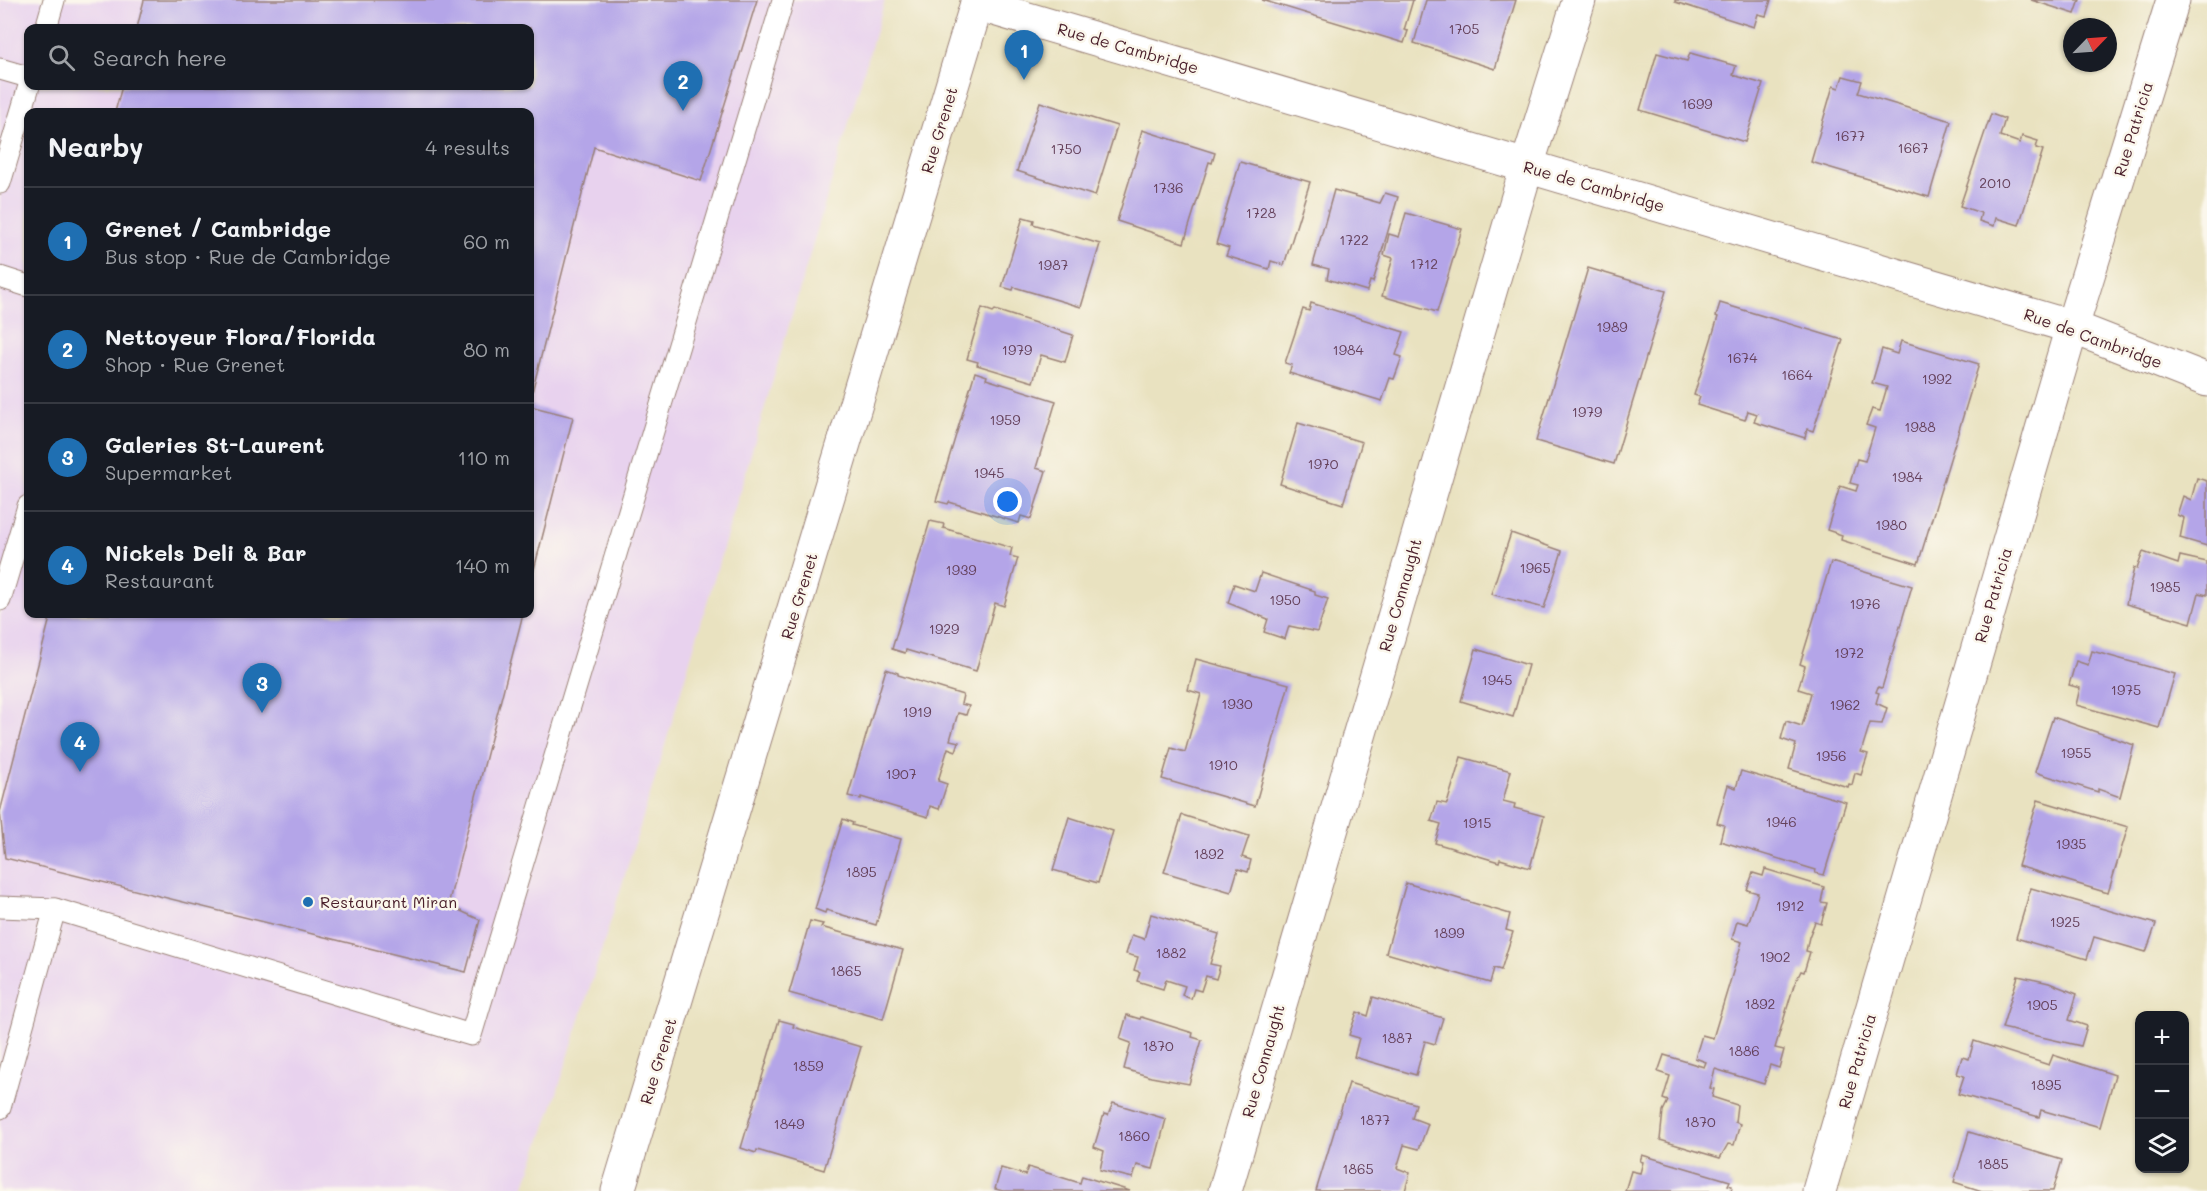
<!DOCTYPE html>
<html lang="en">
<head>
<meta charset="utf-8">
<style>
  :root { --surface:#171b24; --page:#20242c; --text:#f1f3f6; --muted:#9ea1a6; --line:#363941; --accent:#1f6fb2 }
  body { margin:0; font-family:Mali,sans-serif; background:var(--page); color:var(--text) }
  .controls { position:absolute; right:18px; bottom:18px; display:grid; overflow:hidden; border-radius:12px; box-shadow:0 2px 4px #0004 }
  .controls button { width:54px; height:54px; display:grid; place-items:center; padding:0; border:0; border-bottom:2px solid var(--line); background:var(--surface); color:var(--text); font:30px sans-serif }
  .compass { position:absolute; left:2063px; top:18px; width:54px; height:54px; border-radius:50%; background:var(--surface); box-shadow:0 2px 4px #0004; rotate:65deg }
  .you { position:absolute; left:1008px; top:502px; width:21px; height:21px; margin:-15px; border:4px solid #fff; border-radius:50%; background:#1a73e8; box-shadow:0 0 0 9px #1a73e833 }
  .badge { display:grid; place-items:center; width:39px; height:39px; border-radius:50%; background:var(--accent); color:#fff; font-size:20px; font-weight:700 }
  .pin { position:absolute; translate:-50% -50px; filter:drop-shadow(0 2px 3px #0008) }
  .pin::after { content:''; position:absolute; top:32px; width:21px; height:18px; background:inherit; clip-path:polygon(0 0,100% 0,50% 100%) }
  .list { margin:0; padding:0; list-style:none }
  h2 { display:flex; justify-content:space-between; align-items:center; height:78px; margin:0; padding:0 24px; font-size:26px }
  h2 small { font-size:20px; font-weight:400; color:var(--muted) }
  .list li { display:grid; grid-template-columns:39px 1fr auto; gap:18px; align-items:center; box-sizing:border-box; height:108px; padding:0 24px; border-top:2px solid var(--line) }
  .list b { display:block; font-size:22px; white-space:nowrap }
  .list p { margin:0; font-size:20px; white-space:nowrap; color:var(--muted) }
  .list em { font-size:20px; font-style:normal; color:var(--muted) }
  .icon { flex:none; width:33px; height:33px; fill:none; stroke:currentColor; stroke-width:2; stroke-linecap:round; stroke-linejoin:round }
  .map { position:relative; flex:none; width:2207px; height:1191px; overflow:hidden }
  .search { position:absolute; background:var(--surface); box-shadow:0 2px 4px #0004; left:24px; top:24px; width:510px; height:66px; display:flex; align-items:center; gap:15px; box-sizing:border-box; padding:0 21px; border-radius:12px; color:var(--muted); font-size:22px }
  .panel { position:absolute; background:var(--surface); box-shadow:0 2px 4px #0004; left:24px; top:108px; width:510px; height:510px; border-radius:12px }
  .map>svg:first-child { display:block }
  .built { fill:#e8d2ee; fill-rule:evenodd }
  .building { fill:#b4a5e8 }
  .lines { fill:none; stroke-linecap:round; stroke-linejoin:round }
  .lane-casing { stroke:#9a8076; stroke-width:23 }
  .street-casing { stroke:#9a8076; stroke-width:35 }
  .secondary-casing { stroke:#9a8076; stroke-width:35 }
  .lane { stroke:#fff; stroke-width:21 }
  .street { stroke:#fff; stroke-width:33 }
  .secondary { stroke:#fff; stroke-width:33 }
  .poi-dot { fill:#1f6fb2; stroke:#fbf7ec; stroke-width:2 }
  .labels { text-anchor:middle; stroke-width:5; stroke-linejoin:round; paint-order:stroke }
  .number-label { font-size:14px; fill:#64405a }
  .street-label { font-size:16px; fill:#4a1f2b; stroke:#fbf7ec }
  .poi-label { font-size:16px; fill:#4a1f2b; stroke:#fbf7ec; text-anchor:start }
</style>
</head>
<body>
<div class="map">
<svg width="2207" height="1191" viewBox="0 0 2207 1191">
  <rect width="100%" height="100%" fill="#fbf7ec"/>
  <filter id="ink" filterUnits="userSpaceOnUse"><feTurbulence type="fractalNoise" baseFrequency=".0167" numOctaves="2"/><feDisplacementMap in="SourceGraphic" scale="12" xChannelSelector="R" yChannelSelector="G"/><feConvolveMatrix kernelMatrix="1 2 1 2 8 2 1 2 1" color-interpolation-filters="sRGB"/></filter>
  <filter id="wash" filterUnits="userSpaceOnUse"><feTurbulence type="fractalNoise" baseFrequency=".008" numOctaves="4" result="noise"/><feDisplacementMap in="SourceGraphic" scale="24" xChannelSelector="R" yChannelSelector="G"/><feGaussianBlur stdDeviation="1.35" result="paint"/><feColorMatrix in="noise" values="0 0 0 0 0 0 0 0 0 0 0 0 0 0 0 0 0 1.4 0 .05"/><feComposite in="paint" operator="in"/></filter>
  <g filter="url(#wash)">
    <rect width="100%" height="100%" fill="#e9e2c0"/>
    <path class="built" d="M0,0H885L657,772L556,1096L523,1191H0ZM28,28H530V86H28ZM28,112H530V614H28Z"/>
    <g id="blocks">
      <g class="building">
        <path d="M144,0H757L701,181L594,147L530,400V112H115L122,86H530V28H137Z"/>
        <path d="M1262,0H1413L1404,30L1408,31L1404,43Z"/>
        <path d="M1426,0H1516L1495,69L1414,43Z"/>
        <path d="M1675,0H1771L1766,16L1758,14L1754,27L1675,2Z"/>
        <path d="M2031,0H2080L2075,14Z"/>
        <path d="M1657,53L1687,61L1690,53L1736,66L1733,75L1763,84L1745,142L1640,110Z"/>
        <path d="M1843,76L1862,81L1858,93L1951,121L1929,197L1811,162L1833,86L1839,88Z"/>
        <path d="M1040,102L1117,126L1095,196L1017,171Z"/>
        <path d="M1991,114L2005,119L2000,136L2020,143L2022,136L2038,141L2036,148L2043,150L2019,225L1996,218L1994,226L1979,221L1981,213L1960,206Z"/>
        <path d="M1142,130L1215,153L1212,163L1209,162L1184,243L1117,221L1141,142L1139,141Z"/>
        <path d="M1240,162L1310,182L1284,265L1271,261L1269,269L1226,256L1229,248L1216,244Z"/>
        <path d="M1334,190L1380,203L1385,193L1398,197L1373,282L1370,281L1367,291L1327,279L1329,269L1313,265Z"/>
        <path d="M1406,213L1462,229L1437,312L1382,296L1393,258L1384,255L1389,234L1399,237Z"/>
        <path d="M1023,217L1034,220L1033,224L1100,244L1081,307L1014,287L1013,290L1002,287Z"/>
        <path d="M1588,268L1666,291L1614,464L1536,441Z"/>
        <path d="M1311,303L1404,332L1396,355L1402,357L1394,379L1390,378L1382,401L1289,373L1292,365L1285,363L1303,309L1309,311Z"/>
        <path d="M1720,303L1843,340L1813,431L1807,429L1805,438L1754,422L1757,414L1748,411L1745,420L1697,405L1700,397L1694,395L1718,317L1716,316Z"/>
        <path d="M982,308L993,312L995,310L1073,335L1065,362L1041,355L1033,382L977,365L978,362L967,359Z"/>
        <path d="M1901,341L1979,364L1918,564L1841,540L1842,535L1827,530L1840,486L1856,491L1858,485L1850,483L1857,459L1865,461L1875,428L1866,425L1872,409L1880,411L1887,387L1872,383L1882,349L1897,354Z"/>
        <path d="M975,372L987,376L986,379L1056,401L1036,468L1046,471L1031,519L1021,516L1019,523L949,502L948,504L936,501Z"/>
        <path d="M530,406L573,417L530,585Z"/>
        <path d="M1298,423L1362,442L1343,504L1280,484Z"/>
        <path d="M2197,478L2207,481V546L2180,538L2184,518L2177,515L2183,496L2191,500Z"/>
        <path d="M930,521L944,524L943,528L1012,548L1010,556L1018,558L1004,606L995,603L976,671L906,650L905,653L892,649Z"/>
        <path d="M1511,533L1562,551L1544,608L1491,594Z"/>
        <path d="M2143,552L2178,564L2180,556L2207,562V595L2199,593L2191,623L2126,604L2134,568L2137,569Z"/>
        <path d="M1831,562L1912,586L1882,688L1878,687L1876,692L1879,693L1876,703L1887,708L1882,724L1870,723L1861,752L1868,754L1861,775L1855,773L1852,785L1849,784L1848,787L1789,769L1796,744L1781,739L1786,721L1802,726L1811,693L1798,689L1805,666L1800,664Z"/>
        <path d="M1261,573L1315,591V595L1328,599L1317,632L1289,626L1285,639L1264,632L1268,619L1228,603L1234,584L1255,591Z"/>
        <path d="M51,614H523L448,905L480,920L466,972L5,858L0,812Z"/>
        <path d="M1476,649L1528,665L1513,717L1461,701Z"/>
        <path d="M2092,651L2175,674L2159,728L2076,705L2080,688L2069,685L2076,661L2088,665Z"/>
        <path d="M1196,659L1289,684L1255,806L1162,779L1171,748L1185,752L1201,694L1188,690Z"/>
        <path d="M886,669L898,673V675L963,695L961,704L969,706L966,715L958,713L950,740L959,742L956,751L948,748L938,781L947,784L939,809L930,806L928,817L861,797V799L848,796Z"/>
        <path d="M2053,717L2134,745L2120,797L2098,789V792L2035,772Z"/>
        <path d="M1461,757L1511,771L1503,801L1515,804L1514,808L1544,816L1530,868L1500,859L1499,862L1435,843L1441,824L1431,821L1437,802L1447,804Z"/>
        <path d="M1741,771L1846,802L1824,875L1815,873L1816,870L1720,841L1724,825L1717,823L1728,785L1736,788Z"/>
        <path d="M2038,800L2128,827L2108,893L2018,866Z"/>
        <path d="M1182,815L1249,836L1242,857L1251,860L1248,872L1238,869L1231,892L1164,872Z"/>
        <path d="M1069,817L1113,831L1098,883L1053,870Z"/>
        <path d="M843,819L853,823L852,825L901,839L876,925L826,910L825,913L815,909Z"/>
        <path d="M1765,869L1824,887L1821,902L1827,903L1821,924L1815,922L1809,937L1806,951L1810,952L1804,972L1801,971L1794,985L1775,1048L1784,1050L1779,1068L1770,1065L1764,1084L1715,1069L1710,1088L1714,1089L1712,1097L1737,1105L1735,1122L1740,1124L1734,1145L1728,1144L1720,1158L1660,1140L1663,1111L1668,1101L1663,1099L1670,1076L1658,1072L1664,1055L1704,1067L1706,1062L1695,1058L1702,1035L1713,1038L1742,942L1732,939L1737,921L1748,924L1758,893L1747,890L1753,873L1763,876Z"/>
        <path d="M1406,883L1510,914L1506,930L1513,932L1501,970L1494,968L1490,983L1386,953Z"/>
        <path d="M2031,888L2156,924L2146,952L2094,937L2087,959L2016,938Z"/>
        <path d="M1151,914L1219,934L1210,964L1220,966L1216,979L1206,976L1201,991L1194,989L1191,999L1182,995L1185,986L1166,980L1163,989L1137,981L1140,972L1134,970L1138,957L1126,954L1132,935L1144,939Z"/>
        <path d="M810,921L823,924L821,927L903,950L883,1019L789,993Z"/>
        <path d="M2018,976L2049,983L2077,994L2069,1020L2087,1026L2081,1046L2002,1028Z"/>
        <path d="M1373,997L1443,1018L1435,1044L1425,1041L1416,1075L1354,1057L1359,1038L1349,1035L1357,1012L1368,1016Z"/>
        <path d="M1127,1015L1140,1019L1141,1017L1193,1033L1192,1037L1202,1040L1189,1084L1151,1077L1124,1069L1131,1043L1120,1039Z"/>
        <path d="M779,1020L794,1024L793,1027L861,1047L824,1170L757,1150L756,1153L741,1148Z"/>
        <path d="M1974,1041L2049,1065L2053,1055L2115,1075L2100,1127L2041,1110L2039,1117L1958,1094L1964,1076L1957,1074L1962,1057L1969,1059Z"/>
        <path d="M1349,1083L1416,1104L1412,1118L1428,1124L1419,1149L1404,1145L1397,1168L1410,1173L1405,1191H1316Z"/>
        <path d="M1113,1103L1166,1119L1153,1169L1137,1165L1133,1178L1100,1170L1104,1151L1094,1147L1095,1144L1104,1114L1108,1115Z"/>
        <path d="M1969,1132L2062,1160L2053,1191H1982L1954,1182Z"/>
        <path d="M1642,1155L1730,1181L1728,1185L1732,1186L1731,1191H1625L1631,1171L1640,1173L1643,1162L1640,1161Z"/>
        <path d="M1028,1167L1080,1183L1082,1176L1130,1191H1003L995,1189L1001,1168L1025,1175Z"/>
      </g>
    </g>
  </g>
  <g filter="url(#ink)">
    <use href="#blocks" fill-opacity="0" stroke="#9a8076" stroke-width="1.5"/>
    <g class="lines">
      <defs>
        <g id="lane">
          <path d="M46,28L54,0"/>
          <path d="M0,69L28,77"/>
          <path d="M0,183L29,86"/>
          <path d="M0,277L28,286"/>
          <path d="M0,600L28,506"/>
          <path d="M0,907L55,909L471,1035L783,0"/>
          <path d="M0,1108L55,909"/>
        </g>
        <g id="street">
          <path d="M977,4L2072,327L2207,380"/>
          <path d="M1225,1191L1527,166L1579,0"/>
          <path d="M1819,1191L2072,327L2173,0"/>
        </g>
        <path id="secondary" d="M618,1191L978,0"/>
      </defs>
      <use href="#lane" class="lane-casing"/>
      <use href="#street" class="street-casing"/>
      <use href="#secondary" class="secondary-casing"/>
      <use href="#lane" class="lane"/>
      <use href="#street" class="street"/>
      <use href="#secondary" class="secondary"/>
    </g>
  </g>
  <circle class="poi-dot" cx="308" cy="902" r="6"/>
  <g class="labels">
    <g class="number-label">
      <text x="1464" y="34">1705</text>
      <text x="1697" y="109">1699</text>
      <text x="1850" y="141">1677</text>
      <text x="1913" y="153">1667</text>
      <text x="1066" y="154">1750</text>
      <text x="1995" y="188">2010</text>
      <text x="1168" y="193">1736</text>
      <text x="1261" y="218">1728</text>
      <text x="1354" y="245">1722</text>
      <text x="1424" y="269">1712</text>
      <text x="1053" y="270">1987</text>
      <text x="1612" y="332">1989</text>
      <text x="1017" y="355">1979</text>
      <text x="1348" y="355">1984</text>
      <text x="1742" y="363">1674</text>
      <text x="1797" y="380">1664</text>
      <text x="1937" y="384">1992</text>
      <text x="1587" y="417">1979</text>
      <text x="1005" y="425">1959</text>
      <text x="1920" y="432">1988</text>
      <text x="1323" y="469">1970</text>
      <text x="989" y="478">1945</text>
      <text x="1907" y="482">1984</text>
      <text x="1891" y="530">1980</text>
      <text x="1535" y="573">1965</text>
      <text x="961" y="575">1939</text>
      <text x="2165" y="592">1985</text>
      <text x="1285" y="605">1950</text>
      <text x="1865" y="609">1976</text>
      <text x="944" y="634">1929</text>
      <text x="1849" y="658">1972</text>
      <text x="1497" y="685">1945</text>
      <text x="2126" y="695">1975</text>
      <text x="1237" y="709">1930</text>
      <text x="1845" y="710">1962</text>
      <text x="917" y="717">1919</text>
      <text x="2076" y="758">1955</text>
      <text x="1831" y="761">1956</text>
      <text x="1223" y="770">1910</text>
      <text x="901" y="779">1907</text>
      <text x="1781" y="827">1946</text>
      <text x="1477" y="828">1915</text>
      <text x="2071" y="849">1935</text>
      <text x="1209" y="859">1892</text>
      <text x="861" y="877">1895</text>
      <text x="1790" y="911">1912</text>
      <text x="2065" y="927">1925</text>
      <text x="1449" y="938">1899</text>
      <text x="1171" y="958">1882</text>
      <text x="1775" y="962">1902</text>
      <text x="846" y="976">1865</text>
      <text x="1760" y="1009">1892</text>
      <text x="2042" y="1010">1905</text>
      <text x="1397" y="1043">1887</text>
      <text x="1158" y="1051">1870</text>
      <text x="1744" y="1056">1886</text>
      <text x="808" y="1071">1859</text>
      <text x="2046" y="1090">1895</text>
      <text x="1375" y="1125">1877</text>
      <text x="1700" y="1127">1870</text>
      <text x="789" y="1129">1849</text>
      <text x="1134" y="1141">1860</text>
      <text x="1993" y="1169">1885</text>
      <text x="1358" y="1174">1865</text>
    </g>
    <g class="street-label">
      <text transform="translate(1128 48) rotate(16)" y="6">Rue de Cambridge</text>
      <text transform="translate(2133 129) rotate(-73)" y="6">Rue Patricia</text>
      <text transform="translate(939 130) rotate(-73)" y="6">Rue Grenet</text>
      <text transform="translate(1594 186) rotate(16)" y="6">Rue de Cambridge</text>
      <text transform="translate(2093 338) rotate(20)" y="6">Rue de Cambridge</text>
      <text transform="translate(1400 595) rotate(-74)" y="6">Rue Connaught</text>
      <text transform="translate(1993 595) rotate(-74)" y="6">Rue Patricia</text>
      <text transform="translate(799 596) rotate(-73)" y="6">Rue Grenet</text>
      <text transform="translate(658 1061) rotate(-73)" y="6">Rue Grenet</text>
      <text transform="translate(1263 1061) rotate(-74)" y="6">Rue Connaught</text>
      <text transform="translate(1857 1061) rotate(-74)" y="6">Rue Patricia</text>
    </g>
    <g class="poi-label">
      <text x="320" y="908">Restaurant Miran</text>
    </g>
  </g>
</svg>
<div class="controls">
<button>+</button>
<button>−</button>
<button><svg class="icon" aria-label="layers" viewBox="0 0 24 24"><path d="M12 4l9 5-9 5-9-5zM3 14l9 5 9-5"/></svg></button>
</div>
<svg class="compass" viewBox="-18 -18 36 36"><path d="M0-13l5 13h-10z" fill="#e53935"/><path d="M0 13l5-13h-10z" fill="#9ea1a6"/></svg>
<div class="you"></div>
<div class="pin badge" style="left:1024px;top:80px">1</div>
<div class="pin badge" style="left:683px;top:111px">2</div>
<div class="pin badge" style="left:262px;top:713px">3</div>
<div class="pin badge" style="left:80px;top:772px">4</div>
<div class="search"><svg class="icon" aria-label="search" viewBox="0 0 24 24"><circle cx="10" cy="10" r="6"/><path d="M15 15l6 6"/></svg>Search here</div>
<section class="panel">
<h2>Nearby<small>4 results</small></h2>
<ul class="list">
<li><span class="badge">1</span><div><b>Grenet / Cambridge</b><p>Bus stop · Rue de Cambridge</p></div><em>60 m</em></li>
<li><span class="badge">2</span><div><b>Nettoyeur Flora/Florida</b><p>Shop · Rue Grenet</p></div><em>80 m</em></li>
<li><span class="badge">3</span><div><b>Galeries St-Laurent</b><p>Supermarket</p></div><em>110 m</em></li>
<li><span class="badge">4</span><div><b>Nickels Deli &amp; Bar</b><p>Restaurant</p></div><em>140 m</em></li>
</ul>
</section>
</div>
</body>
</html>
